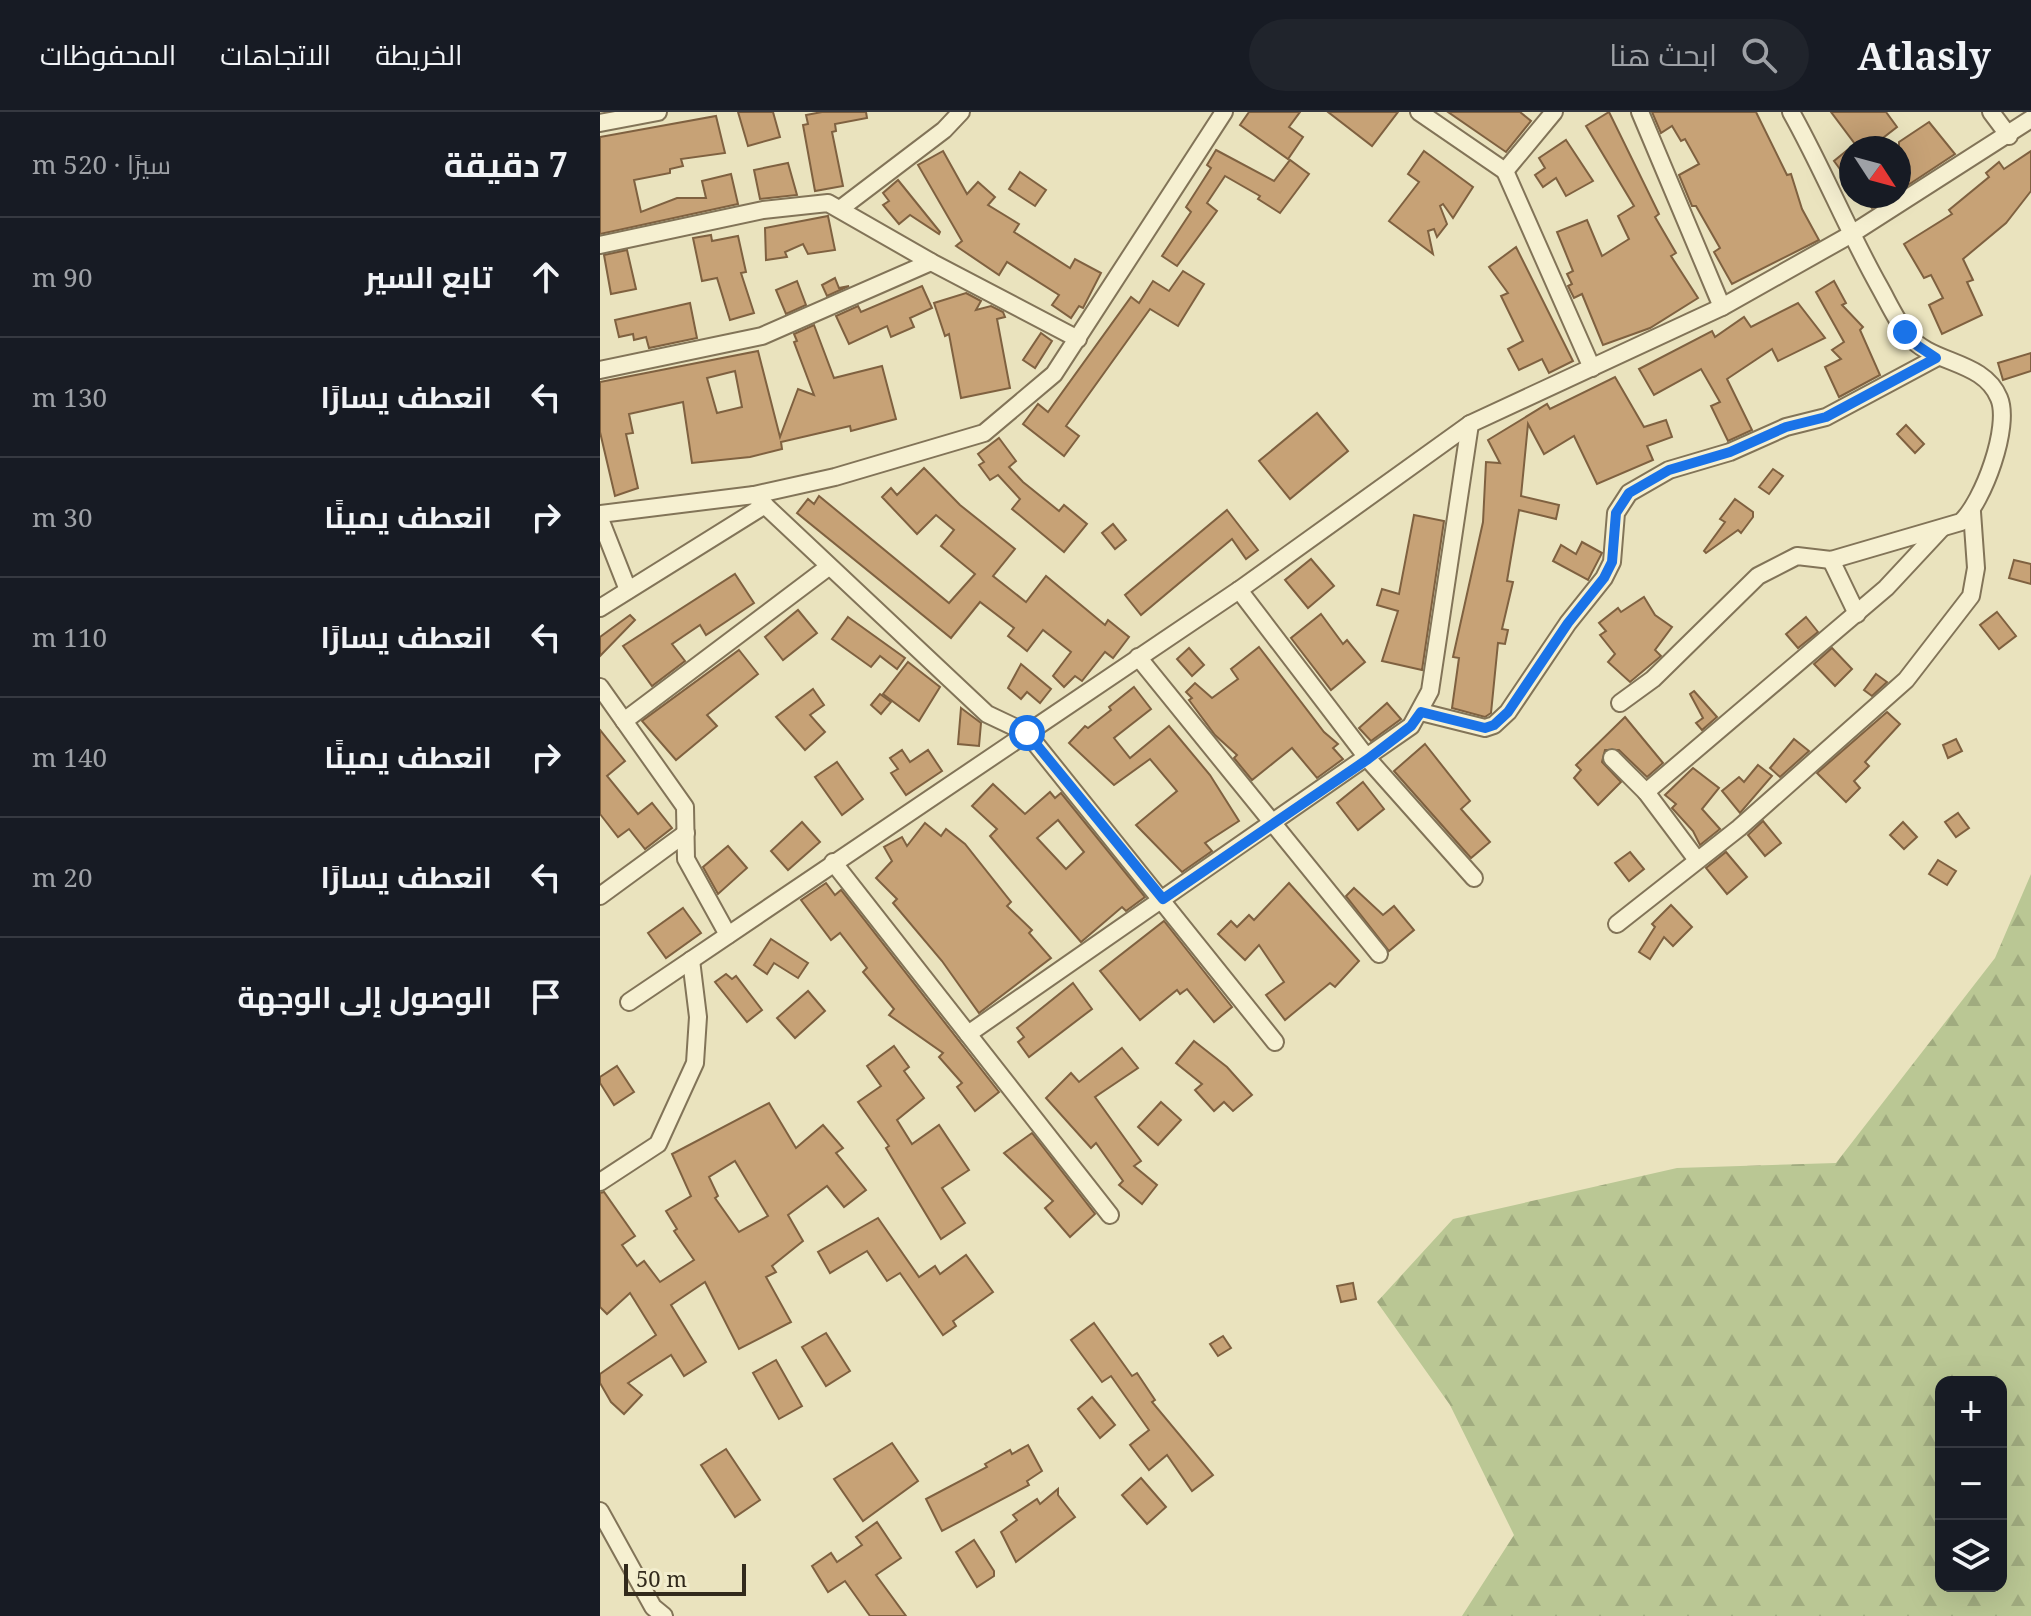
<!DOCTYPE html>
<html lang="ar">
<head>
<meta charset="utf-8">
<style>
  :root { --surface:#171b24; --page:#20242c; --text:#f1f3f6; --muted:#9ea1a6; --line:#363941 }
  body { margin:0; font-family:"Noto Serif",Cairo,serif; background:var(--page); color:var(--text); direction:rtl }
  .controls { position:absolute; right:24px; bottom:24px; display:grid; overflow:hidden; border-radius:16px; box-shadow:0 8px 32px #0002 }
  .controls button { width:72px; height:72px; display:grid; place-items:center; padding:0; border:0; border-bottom:2px solid var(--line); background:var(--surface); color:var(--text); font:40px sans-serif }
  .compass { position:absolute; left:1239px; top:24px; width:72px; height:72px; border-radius:50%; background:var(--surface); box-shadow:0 8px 32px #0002; rotate:126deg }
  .scale { position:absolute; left:24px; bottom:20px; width:122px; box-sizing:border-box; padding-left:8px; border:4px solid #322a1c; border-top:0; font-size:22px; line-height:28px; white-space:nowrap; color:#322a1c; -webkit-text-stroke:6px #f2edcd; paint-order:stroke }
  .stop { position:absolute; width:24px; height:24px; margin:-18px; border:6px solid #1a73e8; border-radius:50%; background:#fff }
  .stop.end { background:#1a73e8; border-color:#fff; box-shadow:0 2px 8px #0008 }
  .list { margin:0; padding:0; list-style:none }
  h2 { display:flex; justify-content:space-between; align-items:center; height:104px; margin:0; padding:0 32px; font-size:34px }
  h2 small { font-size:26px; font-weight:400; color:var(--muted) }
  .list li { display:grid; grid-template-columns:52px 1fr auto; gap:24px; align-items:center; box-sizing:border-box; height:120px; padding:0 32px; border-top:2px solid var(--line) }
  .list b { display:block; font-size:30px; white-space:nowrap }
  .list em { font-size:26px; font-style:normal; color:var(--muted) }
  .icon { flex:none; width:44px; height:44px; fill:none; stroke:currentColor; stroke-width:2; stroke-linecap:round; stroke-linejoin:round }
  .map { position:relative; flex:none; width:1431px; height:1504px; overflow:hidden; direction:ltr }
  header { display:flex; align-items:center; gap:48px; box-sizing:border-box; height:112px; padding:0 40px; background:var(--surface); border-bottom:2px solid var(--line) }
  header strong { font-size:38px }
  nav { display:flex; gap:44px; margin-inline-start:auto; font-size:28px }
  .search { width:560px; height:72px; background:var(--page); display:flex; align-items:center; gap:20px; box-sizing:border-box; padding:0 28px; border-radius:44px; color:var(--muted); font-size:30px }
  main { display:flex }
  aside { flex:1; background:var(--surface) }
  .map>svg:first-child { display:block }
  .forest { fill:url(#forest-firs); fill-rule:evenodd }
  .building { fill:#c7a276; stroke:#7f6140; stroke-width:2; fill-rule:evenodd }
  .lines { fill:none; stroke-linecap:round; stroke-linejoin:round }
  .minor-casing { stroke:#827458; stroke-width:20 }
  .minor { stroke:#f6f0d1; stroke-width:16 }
  .route { stroke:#1a73e8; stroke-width:10 }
</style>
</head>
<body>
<header>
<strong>Atlasly</strong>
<div class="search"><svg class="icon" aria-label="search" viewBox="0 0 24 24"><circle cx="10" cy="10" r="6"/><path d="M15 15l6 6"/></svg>ابحث هنا</div>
<nav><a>الخريطة</a><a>الاتجاهات</a><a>المحفوظات</a></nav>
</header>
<main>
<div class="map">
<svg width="1431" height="1504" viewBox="0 0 1431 1504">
  <defs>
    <pattern id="forest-firs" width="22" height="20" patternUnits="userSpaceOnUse" patternTransform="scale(2)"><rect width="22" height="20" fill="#bac794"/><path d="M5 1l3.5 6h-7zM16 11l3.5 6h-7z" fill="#a0ab7f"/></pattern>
  </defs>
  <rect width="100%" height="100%" fill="#eae3be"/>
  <path class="forest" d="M1431,762V1504H862L914,1423L850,1293L777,1190L853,1107L1077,1056L1236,1051L1395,846ZM1341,1270H1401V1474H1341Z"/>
  <g class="building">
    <path d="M138,0H173L180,25L148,34Z"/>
    <path d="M222,0H266L267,6L235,12L236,19L232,20L243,74L215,79L203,13L208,12L206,3Z"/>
    <path d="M649,0H700L689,15L703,25L688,47L640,13Z"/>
    <path d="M728,0H798L772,34Z"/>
    <path d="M848,0H920L931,9L906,40Z"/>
    <path d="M1009,0L1059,102L1055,105L1076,141L1071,144L1098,186L1050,216L1003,233L982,182L974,186L968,174L972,172L967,162L973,159L957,120L987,108L1002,144L1029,127L1018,104L1034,94L986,14Z"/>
    <path d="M1052,0H1156L1187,63L1191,62L1202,97L1219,128L1132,172L1114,140L1120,136L1096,94H1092L1079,63L1099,52L1085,27L1081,29L1072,14L1061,21Z"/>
    <path d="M1231,0H1286L1297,15L1270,36H1258Z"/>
    <path d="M116,4L125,41L81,47L83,54L70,57V61L34,68L41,100L77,86H106L102,69L131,62L138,92L0,122V25Z"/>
    <path d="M1329,10L1355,42L1299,79V30Z"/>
    <path d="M966,28L993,69L966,84L956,66L943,75L935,63L945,56L939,46Z"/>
    <path d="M1251,35V72L1234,49Z"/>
    <path d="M616,38L674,69L690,48L709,62L680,101L658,87L660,84L625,64L607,91L617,99L577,154L562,144L591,100L586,95L611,56L607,53Z"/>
    <path d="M343,39L367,82L378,70L395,85L388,93L419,112L414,120L470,156L475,147L501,161L483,196L479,194L471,206L452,193L459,183L407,150L399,163L356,134L362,129L318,53Z"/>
    <path d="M824,39L873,75L853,106L843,92L840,94L847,112L837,125L834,117L828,119L833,142L789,109L819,70L808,62Z"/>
    <path d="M1431,39V79L1406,111L1363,147L1373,168L1367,170L1382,203L1342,222L1329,193L1343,186L1331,163L1324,166L1304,132L1352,102L1349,98L1389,65L1386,61L1399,50L1404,57Z"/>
    <path d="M188,51L197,83L160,87L154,58Z"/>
    <path d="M420,60L446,78L435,94L409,77Z"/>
    <path d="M298,68L340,120L339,122L310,103L299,112L283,93L289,89L283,81Z"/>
    <path d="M1262,84H1290L1272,96Z"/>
    <path d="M228,104L235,138L208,142L203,132L185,140L187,145L166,148L165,116Z"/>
    <path d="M111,123L112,129L138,124L146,160L141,161L154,201L130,208L117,166L102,169L93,126Z"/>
    <path d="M916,135L973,249L949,261L942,247L919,258L908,237L923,229L901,184L908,181L889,155Z"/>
    <path d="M27,138L36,177L11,182L4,143Z"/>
    <path d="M583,159L604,172L578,214L550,197L466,314L479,324L464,344L423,312L438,292L448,300L531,185L539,191L553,169L569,179Z"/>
    <path d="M235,166L239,176L249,174L227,184L222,173Z"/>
    <path d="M197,169L206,193L186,202L176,178Z"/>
    <path d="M1234,169L1246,191L1242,193L1263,215L1260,218L1280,263L1239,285L1225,255L1241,247L1232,238L1244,230L1216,180Z"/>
    <path d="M322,174L332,196L310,206L314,215L291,225L287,214L249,232L236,204L258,194L261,200Z"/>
    <path d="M366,181L381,189L376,198L391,194L403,200L405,205L397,207L410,276L361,286L349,222L345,224L334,191Z"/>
    <path d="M90,191L97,226L49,236L46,225L34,228L33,222L19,225L15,208Z"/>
    <path d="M1198,191L1225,226L1178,249L1172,237L1127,267L1152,318L1128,329L1111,294L1120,290L1101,257L1054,283L1039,257L1112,219L1115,225L1144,205L1151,215Z"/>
    <path d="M214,213L234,266L282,254L296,307L251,319L250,314L181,330L182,337L150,345L92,351L83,290L29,302L33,321L26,322L38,376L15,384L0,320V270L158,239L180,325L198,277L214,283L194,230L197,229L194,222ZM135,259L142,295L117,301L107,266Z"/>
    <path d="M441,221L452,229L435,256L423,248Z"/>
    <path d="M1431,241V259L1403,268L1398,251Z"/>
    <path d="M1015,265L1044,315L1066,308L1072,325L1047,334L1053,348L997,372L974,324L944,342L928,312L921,384L959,393L956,407L919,398L907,469L913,470L902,517L908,518L905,532L898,531L891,601L885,605L852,596L859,546L853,545L883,410L886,350L900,351L888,328L947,292L950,297Z"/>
    <path d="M717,301L748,339L690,387L659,349Z"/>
    <path d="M1306,313L1324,332L1315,341L1297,322Z"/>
    <path d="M399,326L416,349L409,355L423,370L459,399L464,393L487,412L464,440L412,397L420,387L398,363L390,368L379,353L384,350L378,342Z"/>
    <path d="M324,356L360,393L415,437L393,464L426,490L446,464L505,513L508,508L529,525L513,546L505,540L482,569L475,564L464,575L453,564L471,540L443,518L427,539L408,524L414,516L380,490L351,526L197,401L208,387L214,392L219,384L349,491L375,462L341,434L354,418L336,403L317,422L282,385L291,376L297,383Z"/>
    <path d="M1173,357L1183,364L1169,382L1159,375Z"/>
    <path d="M1135,387L1153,400V405L1141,421L1138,418L1106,441L1104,439L1125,410L1120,407Z"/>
    <path d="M627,398L658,438L646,447L632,427L541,503L525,483Z"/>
    <path d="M814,403L844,409L822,558L782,549L798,499L777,493L782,477L799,482Z"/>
    <path d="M513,412L526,428L515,437L502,421Z"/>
    <path d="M982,430L1002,441L988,468L953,449L961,433L976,442Z"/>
    <path d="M711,447L734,474L708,496L685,468Z"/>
    <path d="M1414,448L1431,452V472L1409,466Z"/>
    <path d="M135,462L154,491L106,523L100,513L72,532L85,549L52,574L23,534Z"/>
    <path d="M1044,485L1055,503L1072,515L1055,538L1061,544L1030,570L1008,550L1015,542L1000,523L1006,519L999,511L1018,496L1021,500Z"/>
    <path d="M198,498L217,521L183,548L165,525Z"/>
    <path d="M1397,500L1416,524L1399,537L1380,513Z"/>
    <path d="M721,502L743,532L747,528L765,550L731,578L691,526Z"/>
    <path d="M30,503L35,508L0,544V525Z"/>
    <path d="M248,505L305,546L297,557L280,544L271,555L232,527Z"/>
    <path d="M1206,505L1218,520L1198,536L1186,522Z"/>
    <path d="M659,535L724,620L738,632L733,636L743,647L717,666L692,636L652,668L634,646L637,643L615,623L589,588L592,586L586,580L595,571L612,586L638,567L631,557Z"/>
    <path d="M589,536L604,553L592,564L577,547Z"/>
    <path d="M1232,536L1252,557L1235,574L1214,552Z"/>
    <path d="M139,538L158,562L107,603L117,614L76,648L42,609Z"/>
    <path d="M308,550L340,575L319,609L283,582Z"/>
    <path d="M421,552L451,577L440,591L427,580L421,587L408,576Z"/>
    <path d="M1276,562L1287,570L1272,584L1264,578Z"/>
    <path d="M534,575L551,597L514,626L530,646L569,614L610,663L639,709L605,731L612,739L582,760L536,713L577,679L550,647L514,673L469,631L485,614L488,616L511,598L509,595Z"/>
    <path d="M213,577L224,593L210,603L225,620L205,638L176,605Z"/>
    <path d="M1094,579L1117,605L1102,618L1096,611L1103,606L1090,582Z"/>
    <path d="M280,582L291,590L281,602L271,593Z"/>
    <path d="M787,591L801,607L771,629L759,616Z"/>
    <path d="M361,596L381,611L379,634L358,632Z"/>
    <path d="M1287,600L1300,612L1265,650L1269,654L1254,669L1260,676L1246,690L1217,661Z"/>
    <path d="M1025,605L1063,651L1047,665L1019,638H1005L1002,650L1021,670L998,693L974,666L981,658L976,653Z"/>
    <path d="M0,618L25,649L7,664L38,702L52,691L72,716L45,737L29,717L18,725L0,702Z"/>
    <path d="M1194,627L1209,639L1180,665L1170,656Z"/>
    <path d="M1356,627L1362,639L1348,646L1343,633Z"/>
    <path d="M825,632L870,689L861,697L890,730L871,746L794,659Z"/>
    <path d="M302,638L310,650L328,638L342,659L306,683L291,661L298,657L290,646Z"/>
    <path d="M237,650L263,687L242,703L215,665Z"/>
    <path d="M1158,653L1172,664L1140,701L1122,679L1139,665L1144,670Z"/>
    <path d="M1093,656L1119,676L1102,697L1120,717L1100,733L1093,719L1072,696L1076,692L1065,683Z"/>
    <path d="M763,670L784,697L758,718L737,691Z"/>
    <path d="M393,672L425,702L450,680L455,686L461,681L545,785L526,799L522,795L481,830L390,724L397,717L372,694ZM458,708L484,740L466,757L437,726Z"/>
    <path d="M1358,701L1369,716L1356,725L1345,710Z"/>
    <path d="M1163,709L1181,731L1165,744L1148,723Z"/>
    <path d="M202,710L220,730L188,758L171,739Z"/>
    <path d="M1303,710L1317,725L1304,737L1290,723Z"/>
    <path d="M325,711L341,724L346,717L365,732L411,790L407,794L432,818L429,821L451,846L379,901L342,849L293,791L297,787L276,766L292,749L284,735L302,725L307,734Z"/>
    <path d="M128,734L147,756L118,782L103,755Z"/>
    <path d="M1030,740L1044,757L1029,769L1015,751Z"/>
    <path d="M1126,740L1147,765L1127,782L1106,756Z"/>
    <path d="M1338,748L1356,759L1347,773L1329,762Z"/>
    <path d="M226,771L235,783L241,778L399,980L375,999L357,975L362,971L339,945L343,941L289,903L294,897L263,860L267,856L240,821L231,828L201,788Z"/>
    <path d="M689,771L759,849L735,875L730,871L685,908L666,883L684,870L659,833L645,848L618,822L631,809L637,815L649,803L654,808Z"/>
    <path d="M754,776L783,803L794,794L814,818L789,839L746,784Z"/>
    <path d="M1071,793L1092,815L1073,834L1064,825L1050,847L1039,840L1055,815L1052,812Z"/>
    <path d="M83,796L101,821L66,846L48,821Z"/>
    <path d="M564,809L632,895L614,910L587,877L580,882L577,878L540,908L500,859Z"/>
    <path d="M171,827L208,851L198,866L174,851L167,862L154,853Z"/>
    <path d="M126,862L132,867L136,864L162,898L147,910L115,870Z"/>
    <path d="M473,871L492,897L429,945L418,930L424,925L417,916Z"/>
    <path d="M208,879L225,899L195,926L177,906Z"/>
    <path d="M594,929L627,955L652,983L633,999L624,990L614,999L595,978L602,972L576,951Z"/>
    <path d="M294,934L309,955L304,959L324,986L297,1008L312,1032L339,1013L369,1058L342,1076L365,1111L341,1127L286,1036L289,1034L258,990L281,974L267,954Z"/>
    <path d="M522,936L538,956L495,985L541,1049L534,1054L557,1073L542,1092L519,1073L523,1069L496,1031L491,1036L446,986L471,961L479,970Z"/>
    <path d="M17,954L34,980L14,993L0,971V965Z"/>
    <path d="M561,990L581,1008L558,1033L538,1015Z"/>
    <path d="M169,991L196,1036L223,1013L243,1036L236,1041L266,1078L244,1095L227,1074L188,1103L203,1129L172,1154L176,1160L166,1165L191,1210L139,1237L105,1170L71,1193L106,1250L84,1264L71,1243L28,1271L42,1283L24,1302L11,1290L0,1271V1262L56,1223L30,1181L7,1202L0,1195V1081L4,1080L35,1124L22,1133L37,1154L44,1149L60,1170L94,1148L74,1119L77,1117L66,1099L91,1084L72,1042ZM135,1049L168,1104L139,1120L115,1086L118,1084L109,1065Z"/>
    <path d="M432,1021L495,1102L470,1125L445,1096L453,1089L404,1041Z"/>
    <path d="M278,1106L319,1165L335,1154L340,1162L366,1143L393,1180L353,1209L356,1214L343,1223L300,1161L287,1169L267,1139L230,1161L218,1140Z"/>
    <path d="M753,1171L756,1187L741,1190L737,1174Z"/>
    <path d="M494,1211L532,1264L537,1261L555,1288L552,1290L613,1363L592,1379L567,1343L549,1358L530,1333L549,1318L511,1264L502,1270L471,1228Z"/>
    <path d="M226,1221L250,1259L226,1274L202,1235Z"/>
    <path d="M623,1224L631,1236L618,1244L610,1232Z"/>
    <path d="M176,1248L202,1294L179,1307L153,1261Z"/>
    <path d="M492,1285L515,1313L500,1326L478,1297Z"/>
    <path d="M292,1331L318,1369L263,1409L234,1367Z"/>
    <path d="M428,1333L442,1359L427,1369L429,1373L342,1419L326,1387L387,1355L385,1352L410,1338L412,1342Z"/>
    <path d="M126,1337L160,1388L135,1405L101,1353Z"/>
    <path d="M541,1366L566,1395L547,1412L522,1383Z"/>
    <path d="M458,1377V1383L475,1405L416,1450L401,1420L417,1408L413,1403L437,1387L440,1392Z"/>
    <path d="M277,1410L301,1446L276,1463L306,1504H270L245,1469L228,1480L212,1454L231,1441L237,1450L262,1433L256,1425Z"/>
    <path d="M374,1428L394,1459V1464L377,1475L356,1440Z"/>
  </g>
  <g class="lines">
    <defs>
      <g id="minor">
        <path d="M819,0L905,59L954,0"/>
        <path d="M1040,0L1122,195"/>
        <path d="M1391,0L1409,24"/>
        <path d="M0,11L58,0"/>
        <path d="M905,59L992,256"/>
        <path d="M240,97L344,18L361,0"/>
        <path d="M0,133L163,98L228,91L331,150L478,227"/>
        <path d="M0,258L162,224L331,150"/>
        <path d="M154,383L387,602L427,621L675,930"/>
        <path d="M0,402L154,383L235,365L384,321L454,262L624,0"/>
        <path d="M0,407L28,478"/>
        <path d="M1231,448L1257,502"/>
        <path d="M639,478L768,647L874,766"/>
        <path d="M0,496L165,393"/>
        <path d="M538,545L779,842"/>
        <path d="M0,575L85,695L86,747L128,823"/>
        <path d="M1020,591L1053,567L1158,464L1197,444L1231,448L1361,410C1383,390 1411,314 1399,286C1383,247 1331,253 1307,222C1296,208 1288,190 1279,174C1247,117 1223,57 1191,0"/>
        <path d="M821,600L885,616L894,613L908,600L968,511L1004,466L1012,450L1016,401L1029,381L1069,358L1130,340L1186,315L1226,305L1336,246"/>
        <path d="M24,609L227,456"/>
        <path d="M1012,646L1046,680"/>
        <path d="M1097,748L1046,680L1286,476L1341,417"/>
        <path d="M233,750L510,1103"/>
        <path d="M0,784L86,721"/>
        <path d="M1017,812L1139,716L1306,568L1371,484L1376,456L1372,400"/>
        <path d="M29,890L639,478L870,312"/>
        <path d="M368,922L811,614L830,579L870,312L1122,195L1250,123L1431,7"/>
        <path d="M0,1070L58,1032L95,951L98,905L91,848"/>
        <path d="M0,1399L53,1495L64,1504"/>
      </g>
    </defs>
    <use href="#minor" class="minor-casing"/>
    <use href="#minor" class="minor"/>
  </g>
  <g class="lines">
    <path class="route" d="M427,621L563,787L768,647L811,614L821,600L885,616L894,613L908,600L968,511L1004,466L1012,450L1016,401L1029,381L1069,358L1130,340L1186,315L1226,305L1336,246L1318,234L1305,220"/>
  </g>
</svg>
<div class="controls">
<button>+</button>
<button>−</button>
<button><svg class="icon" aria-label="layers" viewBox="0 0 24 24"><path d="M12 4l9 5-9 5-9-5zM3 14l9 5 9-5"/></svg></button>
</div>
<svg class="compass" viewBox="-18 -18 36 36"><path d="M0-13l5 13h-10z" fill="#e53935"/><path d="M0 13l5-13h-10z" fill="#9ea1a6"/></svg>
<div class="scale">50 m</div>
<div class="stop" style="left:427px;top:621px"></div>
<div class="stop end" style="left:1305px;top:220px"></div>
</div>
<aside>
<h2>7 دقيقة<small>سيرًا · 520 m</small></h2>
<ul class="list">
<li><svg class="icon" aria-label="ahead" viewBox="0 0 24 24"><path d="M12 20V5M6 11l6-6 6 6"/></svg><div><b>تابع السير</b></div><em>90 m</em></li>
<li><svg class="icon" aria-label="left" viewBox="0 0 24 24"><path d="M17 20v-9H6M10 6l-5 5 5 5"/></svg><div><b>انعطف يسارًا</b></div><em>130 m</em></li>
<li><svg class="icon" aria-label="right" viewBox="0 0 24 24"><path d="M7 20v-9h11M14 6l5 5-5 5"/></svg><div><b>انعطف يمينًا</b></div><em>30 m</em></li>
<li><svg class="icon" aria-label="left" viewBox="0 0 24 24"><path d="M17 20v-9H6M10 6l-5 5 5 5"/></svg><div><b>انعطف يسارًا</b></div><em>110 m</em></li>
<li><svg class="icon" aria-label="right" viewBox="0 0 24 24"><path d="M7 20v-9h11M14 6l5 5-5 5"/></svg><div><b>انعطف يمينًا</b></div><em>140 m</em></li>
<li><svg class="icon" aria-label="left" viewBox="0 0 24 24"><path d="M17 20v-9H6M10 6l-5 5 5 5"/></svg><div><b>انعطف يسارًا</b></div><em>20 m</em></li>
<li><svg class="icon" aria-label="arrive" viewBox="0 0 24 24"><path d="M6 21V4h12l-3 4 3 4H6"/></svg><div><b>الوصول إلى الوجهة</b></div></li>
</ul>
</aside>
</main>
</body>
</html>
